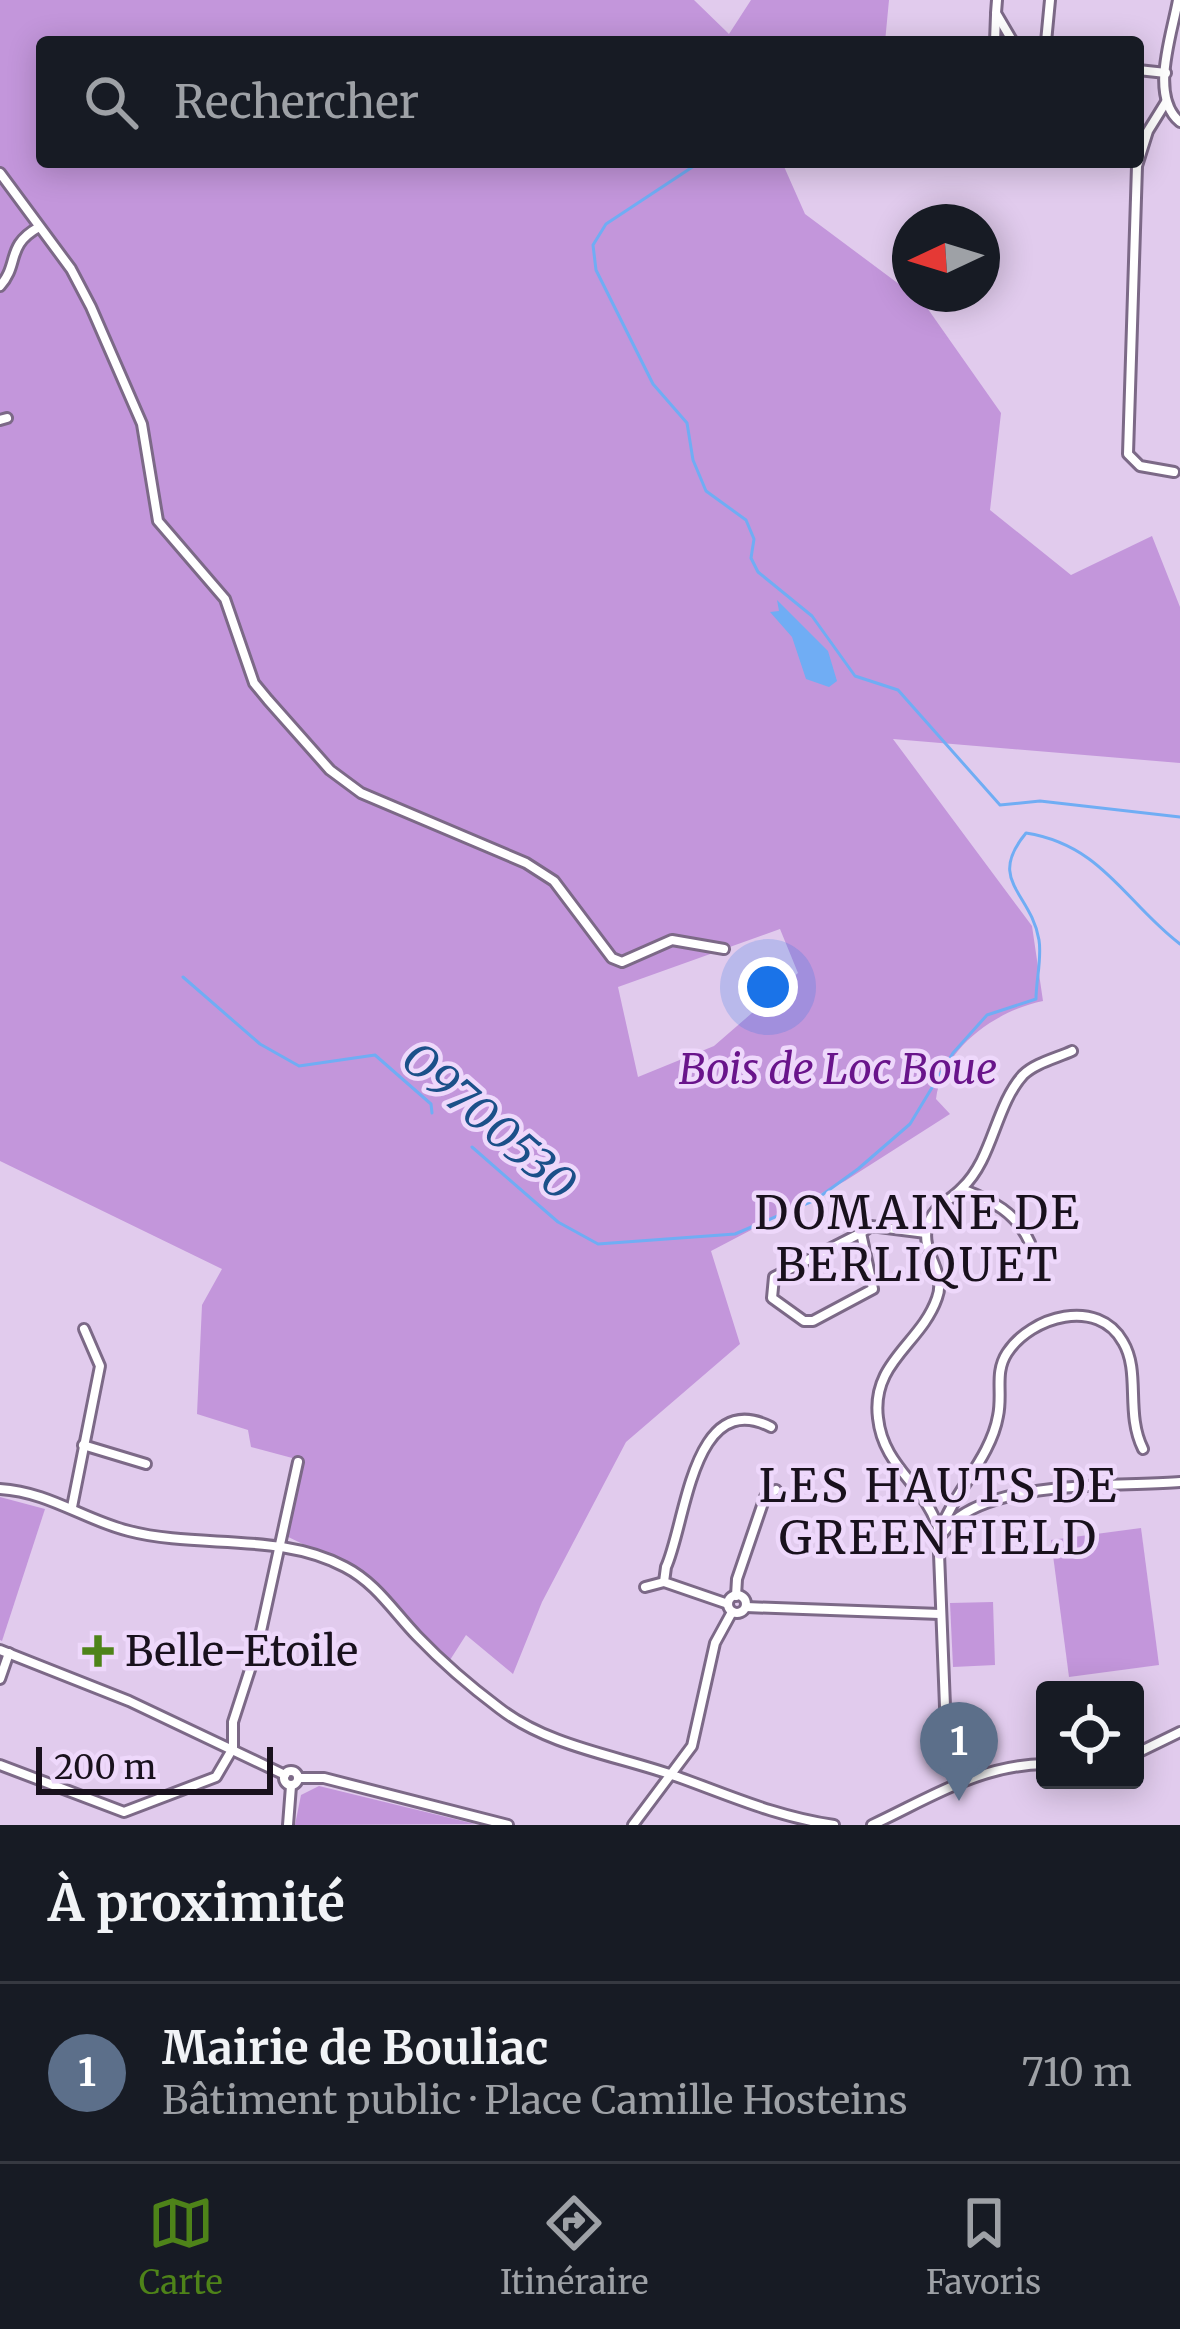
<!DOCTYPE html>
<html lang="fr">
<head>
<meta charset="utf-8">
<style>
  :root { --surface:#171b24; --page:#20242c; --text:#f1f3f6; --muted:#9ea1a6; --line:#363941; --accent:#4e8319 }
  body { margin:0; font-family:Merriweather,serif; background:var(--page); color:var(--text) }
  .controls { position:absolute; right:36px; bottom:36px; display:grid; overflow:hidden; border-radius:12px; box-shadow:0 6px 30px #0003 }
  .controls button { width:108px; height:108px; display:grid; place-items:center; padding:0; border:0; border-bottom:3px solid var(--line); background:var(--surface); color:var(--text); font:60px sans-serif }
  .compass { position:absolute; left:892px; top:204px; width:108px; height:108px; border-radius:50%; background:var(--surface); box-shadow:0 6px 30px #0003; rotate:266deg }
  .scale { position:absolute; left:36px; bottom:30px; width:237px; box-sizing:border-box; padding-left:12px; border:6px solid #19111d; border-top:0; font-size:33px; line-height:42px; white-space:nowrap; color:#19111d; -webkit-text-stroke:9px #eed8fb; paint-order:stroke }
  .you { position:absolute; left:768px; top:987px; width:42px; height:42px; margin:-30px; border:9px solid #fff; border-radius:50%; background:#1a73e8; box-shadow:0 0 0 18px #1a73e833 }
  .badge { display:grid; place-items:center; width:78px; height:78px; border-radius:50%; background:var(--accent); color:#fff; font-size:39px; font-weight:700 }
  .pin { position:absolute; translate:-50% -99px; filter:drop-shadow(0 3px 6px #0008) }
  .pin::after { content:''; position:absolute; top:63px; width:42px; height:36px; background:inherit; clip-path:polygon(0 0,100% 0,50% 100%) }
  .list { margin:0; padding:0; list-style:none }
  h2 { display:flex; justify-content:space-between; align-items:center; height:156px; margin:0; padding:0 48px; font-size:51px }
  h2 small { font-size:39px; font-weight:400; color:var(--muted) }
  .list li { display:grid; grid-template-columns:78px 1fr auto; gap:36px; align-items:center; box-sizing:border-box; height:180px; padding:0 48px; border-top:3px solid var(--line) }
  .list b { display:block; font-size:45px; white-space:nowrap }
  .list p { margin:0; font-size:39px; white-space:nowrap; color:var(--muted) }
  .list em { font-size:39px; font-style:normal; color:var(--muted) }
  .icon { flex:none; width:66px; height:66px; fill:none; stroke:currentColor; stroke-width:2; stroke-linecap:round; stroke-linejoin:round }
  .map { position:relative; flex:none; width:1180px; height:1825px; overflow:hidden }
  .search { position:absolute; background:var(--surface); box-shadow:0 6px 30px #0003; left:36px; right:36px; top:36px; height:132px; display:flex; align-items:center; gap:30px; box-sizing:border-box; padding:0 42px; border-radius:12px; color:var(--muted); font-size:45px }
  .sheet { height:336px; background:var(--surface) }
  nav { display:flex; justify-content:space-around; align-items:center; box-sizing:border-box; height:168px; border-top:3px solid var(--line); background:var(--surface); font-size:33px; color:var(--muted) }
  nav a { display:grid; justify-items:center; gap:6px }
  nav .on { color:var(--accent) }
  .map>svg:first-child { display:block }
  .green { fill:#c396db; fill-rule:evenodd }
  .water { fill:#70adf4 }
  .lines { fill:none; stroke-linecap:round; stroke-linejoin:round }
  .stream { stroke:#70adf4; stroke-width:3 }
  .minor-casing { stroke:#7c6987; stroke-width:14 }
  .minor { stroke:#fff; stroke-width:8 }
  .poi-dot { fill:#4e8319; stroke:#eed8fb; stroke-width:4.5 }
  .labels { text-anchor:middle; stroke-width:9; stroke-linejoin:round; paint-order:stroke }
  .park-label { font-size:42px; font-style:italic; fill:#69148b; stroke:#eed8fb }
  .poi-label { font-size:42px; fill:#19111d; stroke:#eed8fb; text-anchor:start }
  .water-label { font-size:45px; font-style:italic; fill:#1b5089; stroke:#eed8fb }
  .neighbourhood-label { font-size:45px; letter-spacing:3px; fill:#19111d; stroke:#eed8fb }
</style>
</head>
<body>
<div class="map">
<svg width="1180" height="1825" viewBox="0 0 1180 1825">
  <rect width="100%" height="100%" fill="#e1cbed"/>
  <g class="green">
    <path d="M0,0H694L729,34L751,0H889L885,42H42V162H782L805,214L923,302L1001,413L990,510L1071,575L1152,536L1180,607V763L893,739L1032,926L1043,1001C995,1011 943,1048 936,1099L950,1114L845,1181L711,1251L740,1344L626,1442L542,1602L513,1674L466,1635L450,1660L420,1635L371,1577L280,1533L296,1459L251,1447L248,1430L197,1414L202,1305L222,1269L0,1161ZM780,929L798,973L714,1046L638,1077L618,987Z"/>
    <path d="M0,1497L45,1509L2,1641L0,1640Z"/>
    <path d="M1141,1528L1159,1665L1069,1677L1051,1540Z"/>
    <path d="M993,1602L995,1665L953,1667L950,1603Z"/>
    <path d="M319,1786L475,1824L295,1825L301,1795Z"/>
  </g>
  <path class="water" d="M777,600L828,651L837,681L829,687L806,679L792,637L770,612L779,611Z"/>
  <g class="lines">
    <g class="stream">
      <path d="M700,162L606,224L593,245L596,270L653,384L687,423L693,460L706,491L746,520L754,539L751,558L758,572L812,616L855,676L898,690L1000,805L1040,801L1180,817"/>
      <path d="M183,977L260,1044L299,1066L375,1055L431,1104L432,1113"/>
      <path d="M472,1147L558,1222L598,1244L735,1234L815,1200L858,1169L910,1124L953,1053L987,1015L1036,999C1036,980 1042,959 1039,940C1031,892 986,881 1026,833C1102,845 1125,902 1180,944"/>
    </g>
    <defs>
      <g id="minor">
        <path d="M997,0L996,13L1013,42"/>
        <path d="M1178,0C1172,35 1149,96 1180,122"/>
        <path d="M995,42L996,15"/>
        <path d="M1046,42L1050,0"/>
        <path d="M1138,70L1166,73"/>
        <path d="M1166,102L1148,131L1137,166L1128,454L1140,466L1174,472"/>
        <path d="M0,173L71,269L91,307L142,424L158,521L225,599L254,683L268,700L330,770L361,793L526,863L554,881L612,958L622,962L672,940L724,949"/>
        <path d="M0,286C20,264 5,246 39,227"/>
        <path d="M0,420L7,418"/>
        <path d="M962,1189C993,1201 1016,1212 1030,1243"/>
        <path d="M861,1233L774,1277L772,1298L804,1321H813L873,1289L861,1233L871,1226L926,1233"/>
        <path d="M83,1445L146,1464"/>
        <path d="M0,1489C49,1492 84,1520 129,1531C198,1549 280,1532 345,1567C376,1583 393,1611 417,1636C441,1661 471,1687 499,1708C549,1747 620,1756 678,1777C731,1796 777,1817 834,1825"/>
        <path d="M72,1507L100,1366L84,1329"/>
        <path d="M940,1531C954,1492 991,1457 998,1416C1003,1393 994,1373 1007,1353C1031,1316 1098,1297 1123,1342C1141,1372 1125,1413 1143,1449"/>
        <path d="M943,1533C981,1478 1119,1487 1180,1482"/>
        <path d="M645,1587L664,1582"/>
        <circle cx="737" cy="1604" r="9"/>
        <path d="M736,1596L737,1579L765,1497L776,1490"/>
        <path d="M728,1604L664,1582L666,1567C686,1524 692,1387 771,1427"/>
        <path d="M746,1607L940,1614"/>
        <path d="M0,1650L129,1701L285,1775"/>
        <path d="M0,1679L9,1653"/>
        <path d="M1135,1754L1180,1732"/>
        <path d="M0,1765L124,1812L216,1777L233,1748V1722L258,1645L298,1462"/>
        <circle cx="291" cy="1778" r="7"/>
        <path d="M298,1778H324L508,1825"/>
        <path d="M955,1782L946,1732L938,1528C925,1485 883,1467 878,1418C871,1362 921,1344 937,1298C947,1272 921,1253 927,1228C933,1205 948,1203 962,1188C993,1159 995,1106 1023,1075C1035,1063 1057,1058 1072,1051"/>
        <path d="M288,1825L291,1786"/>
        <path d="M633,1825L692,1746L715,1643L732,1612"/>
        <path d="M872,1825C930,1798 979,1765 1045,1764"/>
      </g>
    </defs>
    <use href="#minor" class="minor-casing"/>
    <use href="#minor" class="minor"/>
  </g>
  <path class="poi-dot" d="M92 1633h12v12h12v12h-12v12h-12v-12h-12v-12h12z"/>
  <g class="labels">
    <g class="park-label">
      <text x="838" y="1084">Bois de Loc Boue</text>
    </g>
    <g class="poi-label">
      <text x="125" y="1666">Belle-Etoile</text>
    </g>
    <g class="water-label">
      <text transform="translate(489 1121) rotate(41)" y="16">O9700530</text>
    </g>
    <g class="neighbourhood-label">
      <text x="918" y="1229">DOMAINE DE<tspan x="918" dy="52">BERLIQUET</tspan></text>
      <text x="939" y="1502">LES HAUTS DE<tspan x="939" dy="52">GREENFIELD</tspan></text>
    </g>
  </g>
</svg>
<div class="controls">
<button><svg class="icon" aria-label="locate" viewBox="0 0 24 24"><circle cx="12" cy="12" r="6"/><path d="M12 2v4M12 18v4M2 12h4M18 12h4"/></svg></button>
</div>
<svg class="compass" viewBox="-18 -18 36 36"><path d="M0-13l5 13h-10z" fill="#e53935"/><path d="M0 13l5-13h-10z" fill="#9ea1a6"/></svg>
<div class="scale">200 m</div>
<div class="you"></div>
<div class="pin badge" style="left:959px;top:1801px;background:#5c6f8a">1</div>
<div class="search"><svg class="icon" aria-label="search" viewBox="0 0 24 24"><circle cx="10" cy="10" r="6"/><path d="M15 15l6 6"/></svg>Rechercher</div>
</div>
<section class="sheet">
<h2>À proximité<small></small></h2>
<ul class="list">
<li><span class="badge" style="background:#5c6f8a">1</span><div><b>Mairie de Bouliac</b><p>Bâtiment public · Place Camille Hosteins</p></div><em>710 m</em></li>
</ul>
</section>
<nav>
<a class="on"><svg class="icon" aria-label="map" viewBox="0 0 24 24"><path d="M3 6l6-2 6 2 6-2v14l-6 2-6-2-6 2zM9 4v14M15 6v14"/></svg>Carte</a>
<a><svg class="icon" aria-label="directions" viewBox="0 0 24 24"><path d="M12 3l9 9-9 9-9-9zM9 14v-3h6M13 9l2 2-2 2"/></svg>Itinéraire</a>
<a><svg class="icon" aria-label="saved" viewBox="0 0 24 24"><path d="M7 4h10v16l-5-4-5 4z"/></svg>Favoris</a>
</nav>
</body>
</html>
